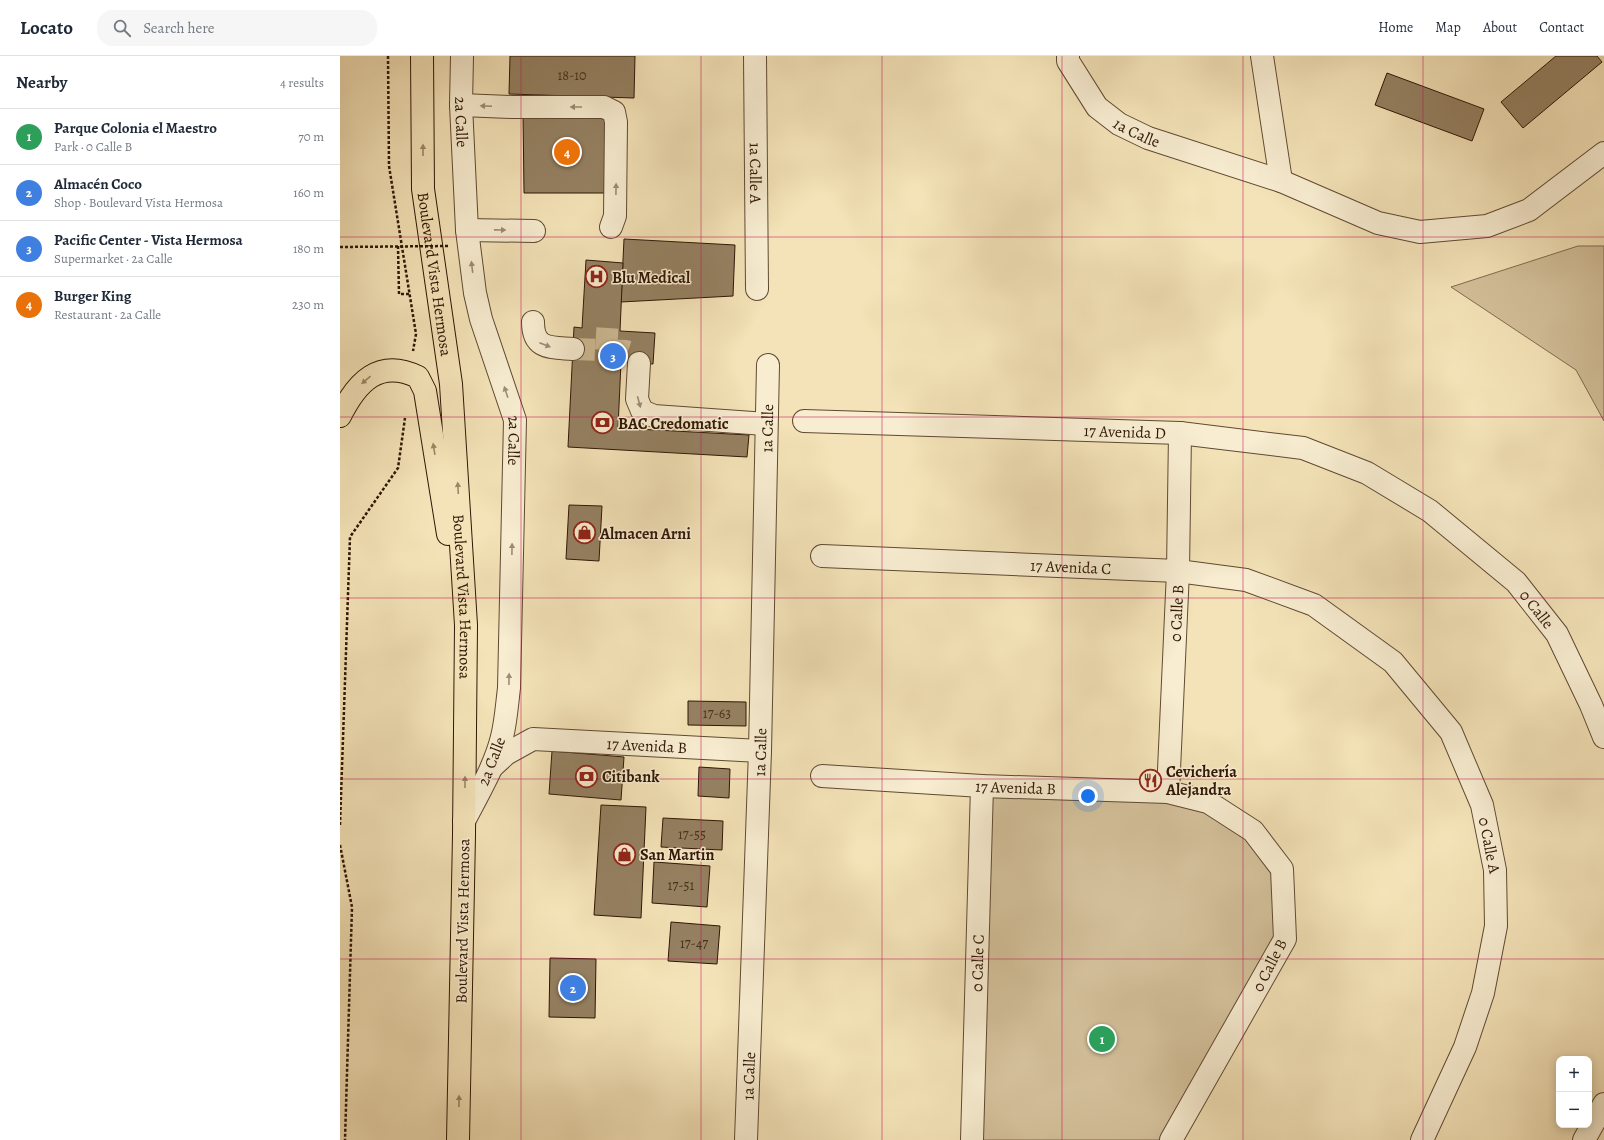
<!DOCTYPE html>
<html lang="en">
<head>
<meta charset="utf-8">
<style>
  :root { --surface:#fff; --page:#f6f6f7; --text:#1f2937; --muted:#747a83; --line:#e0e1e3; --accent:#8f2418 }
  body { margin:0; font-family:Alegreya,serif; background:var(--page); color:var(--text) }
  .controls { position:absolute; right:12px; bottom:12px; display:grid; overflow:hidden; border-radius:8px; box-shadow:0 2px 10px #0003 }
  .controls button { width:36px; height:36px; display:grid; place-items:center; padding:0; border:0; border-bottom:1px solid var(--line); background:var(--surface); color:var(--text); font:20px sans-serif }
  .you { position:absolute; left:748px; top:740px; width:14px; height:14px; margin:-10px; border:3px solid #fff; border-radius:50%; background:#1a73e8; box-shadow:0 0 0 6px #1a73e833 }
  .badge { display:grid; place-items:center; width:26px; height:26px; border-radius:50%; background:var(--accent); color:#fff; font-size:13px; font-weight:700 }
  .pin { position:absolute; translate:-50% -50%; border:2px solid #fff; box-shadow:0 1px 4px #0006 }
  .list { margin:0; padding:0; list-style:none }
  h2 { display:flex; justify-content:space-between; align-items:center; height:52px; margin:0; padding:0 16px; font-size:17px }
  h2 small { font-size:13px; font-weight:400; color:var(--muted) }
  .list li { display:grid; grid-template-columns:26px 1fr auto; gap:12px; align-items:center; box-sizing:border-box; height:56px; padding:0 16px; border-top:1px solid var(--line) }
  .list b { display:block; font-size:15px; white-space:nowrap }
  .list p { margin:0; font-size:13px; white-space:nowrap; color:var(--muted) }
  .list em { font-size:13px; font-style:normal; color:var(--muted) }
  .icon { flex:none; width:22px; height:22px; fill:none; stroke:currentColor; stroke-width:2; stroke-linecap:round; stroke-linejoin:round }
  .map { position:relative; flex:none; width:1264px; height:1084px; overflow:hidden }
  header { display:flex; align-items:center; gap:24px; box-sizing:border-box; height:56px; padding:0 20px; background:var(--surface); border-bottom:1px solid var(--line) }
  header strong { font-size:19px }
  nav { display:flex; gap:22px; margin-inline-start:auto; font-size:14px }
  .search { width:280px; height:36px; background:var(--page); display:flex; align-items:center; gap:10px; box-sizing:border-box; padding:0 14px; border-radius:16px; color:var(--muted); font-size:15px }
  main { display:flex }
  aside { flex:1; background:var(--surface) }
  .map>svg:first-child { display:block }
  .green { fill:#d3c09a; stroke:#816b50 }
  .building { fill:#958162; stroke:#2f1605 }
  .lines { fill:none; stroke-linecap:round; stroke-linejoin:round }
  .minor-tunnel { stroke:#cdba94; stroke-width:22; stroke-dasharray:22 11; stroke-linecap:butt }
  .minor-casing { stroke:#604932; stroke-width:24 }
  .major-casing { stroke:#2f1605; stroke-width:24 }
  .path { stroke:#2f1605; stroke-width:2.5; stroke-dasharray:3 2; stroke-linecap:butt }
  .minor { stroke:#f8edd1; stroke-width:22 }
  .major { stroke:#f4e3b8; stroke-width:22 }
  .path-bridge { stroke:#2f1605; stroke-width:2.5; stroke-dasharray:3 2; stroke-linecap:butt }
  .oneway { fill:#9e8c75 }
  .oneway2 { fill:#9b8767 }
  .grid { fill:none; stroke:#c2185b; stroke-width:1; stroke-opacity:0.55 }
  .labels { text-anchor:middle; stroke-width:3; stroke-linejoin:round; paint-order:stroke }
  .number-label { font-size:14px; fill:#48311c }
  .street-label { font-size:16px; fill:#2f1605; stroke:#f8edd1 }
  .poi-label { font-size:16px; font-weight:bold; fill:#2f1605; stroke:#f8edd1; text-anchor:start }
</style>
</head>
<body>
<header>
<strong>Locato</strong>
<div class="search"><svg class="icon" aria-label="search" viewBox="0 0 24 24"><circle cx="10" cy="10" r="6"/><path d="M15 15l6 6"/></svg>Search here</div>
<nav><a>Home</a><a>Map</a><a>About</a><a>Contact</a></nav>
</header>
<main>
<aside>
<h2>Nearby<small>4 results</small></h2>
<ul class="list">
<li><span class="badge" style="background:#2e9e5b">1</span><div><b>Parque Colonia el Maestro</b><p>Park · 0 Calle B</p></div><em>70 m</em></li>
<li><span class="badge" style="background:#3f7fe0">2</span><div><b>Almacén Coco</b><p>Shop · Boulevard Vista Hermosa</p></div><em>160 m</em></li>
<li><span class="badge" style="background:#3f7fe0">3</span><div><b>Pacific Center - Vista Hermosa</b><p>Supermarket · 2a Calle</p></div><em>180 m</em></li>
<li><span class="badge" style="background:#e8710a">4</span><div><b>Burger King</b><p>Restaurant · 2a Calle</p></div><em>230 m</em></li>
</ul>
</aside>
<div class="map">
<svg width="1264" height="1084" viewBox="0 0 1264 1084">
  <rect width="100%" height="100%" fill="#f4e3b8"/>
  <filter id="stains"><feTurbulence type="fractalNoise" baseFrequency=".005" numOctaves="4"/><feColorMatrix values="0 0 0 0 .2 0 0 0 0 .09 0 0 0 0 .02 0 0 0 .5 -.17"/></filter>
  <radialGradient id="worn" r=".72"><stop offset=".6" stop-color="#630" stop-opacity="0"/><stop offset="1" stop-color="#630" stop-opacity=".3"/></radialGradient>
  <g class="green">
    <path d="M1238,190H1264V365L1236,314L1111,231Z"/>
    <path d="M645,734L828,740L912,777L939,814L942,883L826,1084H638Z"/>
  </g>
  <g class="building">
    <path d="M170,0H295L294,42L169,38Z"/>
    <path d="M1216,0H1257L1262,6L1183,72L1161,46Z"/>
    <path d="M1047,17L1144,53L1132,85L1035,49Z"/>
    <path d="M183,56H270V137H184Z"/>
    <path d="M284,183L395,189L393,240L281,246Z"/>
    <path d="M246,204L283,207L280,275L315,277L313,308L281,306L278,372L409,379L407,401L228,391L234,271L242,272Z"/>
    <path d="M229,449L262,450L259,505L226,503Z"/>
    <path d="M348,645L406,646V670L348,669Z"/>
    <path d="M212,695L284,701L281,744L209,738Z"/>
    <path d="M359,711L390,713L389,742L358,740Z"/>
    <path d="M261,749L306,751L301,862L254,859Z"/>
    <path d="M323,762L383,765L382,794L321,791Z"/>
    <path d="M314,806L370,810L367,851L312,847Z"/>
    <path d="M331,866L380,870L377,908L328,905Z"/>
    <path d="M210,902L256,903L255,962L209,961Z"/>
  </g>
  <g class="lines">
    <g class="minor-tunnel">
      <path d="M233,293L286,295L295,298L299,307"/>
      <path d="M266,294L268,263"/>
    </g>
    <defs>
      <g id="minor">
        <path id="s1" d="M122,0L121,49L127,174L135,237L141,263L175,364L169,632C167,648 166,665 162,681C155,710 138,738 124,765"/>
        <path id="s2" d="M415,0L417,233"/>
        <path id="s3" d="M728,0V5L757,51L779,68L808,82L941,125L1038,167L1080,176L1147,170L1189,154L1264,97"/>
        <path d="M922,0L941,125"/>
        <path d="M121,49L172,51H264L274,56L276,66L275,160L271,171"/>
        <path d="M127,174L194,175"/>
        <path d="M193,266C193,294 211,291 233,293"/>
        <path d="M299,307L297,343L302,355L314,360L426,368"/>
        <path id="s4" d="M464,365L840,377L963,392L1027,417L1090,455L1176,526L1217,578L1251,649L1264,681"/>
        <path id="s5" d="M482,500L838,515L906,524L974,549L1053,606L1111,676L1142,749L1155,814L1156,870L1143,937L1125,991L1082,1084"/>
        <path id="s6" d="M152,711L166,698L193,683L420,695"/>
        <path id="s7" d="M482,720L642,730L828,736L868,746L913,775L942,813L945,883L831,1084"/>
        <path id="s8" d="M828,736L838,515L840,377"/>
        <path id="s9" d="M406,1084L420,695L428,309"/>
        <path id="s10" d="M632,1084L642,730"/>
        <path d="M1244,1084L1264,1048"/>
      </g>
      <g id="major">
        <path id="s11" d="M82,0L83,133L111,328L126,569L124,779L118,1084"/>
        <path d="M0,360C17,326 39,302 78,321L85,335L108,478"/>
      </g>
    </defs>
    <use href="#minor" class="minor-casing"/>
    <use href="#major" class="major-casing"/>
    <g class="path">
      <path d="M48,0L49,110L76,278L73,295"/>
      <path d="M58,190L59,238H69"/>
      <path d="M0,769L10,481L58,412L65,362"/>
      <path d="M0,789L12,851L5,1084"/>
    </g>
    <use href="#minor" class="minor"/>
    <use href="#major" class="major"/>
    <path class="path-bridge" d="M0,191L110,190"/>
  </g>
  <defs><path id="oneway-solid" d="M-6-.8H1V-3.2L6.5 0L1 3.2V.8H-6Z"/></defs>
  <g class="oneway">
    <use href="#oneway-solid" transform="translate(146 50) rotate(-177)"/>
    <use href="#oneway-solid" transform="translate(236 51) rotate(-180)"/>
    <use href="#oneway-solid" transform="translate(276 133) rotate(-89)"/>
    <use href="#oneway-solid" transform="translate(160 174) rotate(1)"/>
    <use href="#oneway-solid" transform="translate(132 211) rotate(-97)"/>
    <use href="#oneway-solid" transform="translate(205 289) rotate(21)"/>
    <use href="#oneway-solid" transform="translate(166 336) rotate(-108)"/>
    <use href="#oneway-solid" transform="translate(299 346) rotate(75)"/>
    <use href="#oneway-solid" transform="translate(172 493) rotate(-89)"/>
    <use href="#oneway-solid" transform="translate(169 623) rotate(-89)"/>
  </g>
  <g class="oneway2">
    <use href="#oneway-solid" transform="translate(83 94) rotate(-90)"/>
    <use href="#oneway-solid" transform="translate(26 324) rotate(140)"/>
    <use href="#oneway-solid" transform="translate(94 393) rotate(-99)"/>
    <use href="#oneway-solid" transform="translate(118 432) rotate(-93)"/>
    <use href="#oneway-solid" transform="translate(125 726) rotate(-90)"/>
    <use href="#oneway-solid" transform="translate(119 1045) rotate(-89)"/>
  </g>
  <path class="grid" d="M181,0V1084M361,0V1084M542,0V1084M722,0V1084M903,0V1084M1083,0V1084M0,181H1264M0,361H1264M0,542H1264M0,723H1264M0,903H1264"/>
  <defs>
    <symbol id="hospital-ring" viewBox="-11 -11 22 22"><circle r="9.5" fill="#f8edd1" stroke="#8f2418" stroke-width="1.5"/><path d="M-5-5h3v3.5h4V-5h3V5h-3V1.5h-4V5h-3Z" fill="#8f2418"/></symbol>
    <symbol id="bank-ring" viewBox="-11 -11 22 22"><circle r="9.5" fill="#f8edd1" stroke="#8f2418" stroke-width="1.5"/><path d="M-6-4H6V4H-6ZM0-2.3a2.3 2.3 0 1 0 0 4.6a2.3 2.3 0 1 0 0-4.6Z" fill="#8f2418"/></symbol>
    <symbol id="shop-ring" viewBox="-11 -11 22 22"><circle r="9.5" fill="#f8edd1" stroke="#8f2418" stroke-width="1.5"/><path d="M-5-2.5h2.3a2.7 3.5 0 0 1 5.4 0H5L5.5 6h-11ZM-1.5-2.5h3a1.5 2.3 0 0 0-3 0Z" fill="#8f2418"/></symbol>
    <symbol id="restaurant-ring" viewBox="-11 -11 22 22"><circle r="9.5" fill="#f8edd1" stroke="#8f2418" stroke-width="1.5"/><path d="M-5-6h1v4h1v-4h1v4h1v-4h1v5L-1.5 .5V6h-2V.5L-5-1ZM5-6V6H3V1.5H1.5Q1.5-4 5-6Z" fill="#8f2418"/></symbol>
  </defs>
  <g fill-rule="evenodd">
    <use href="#hospital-ring" x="244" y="208" width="25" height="25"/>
    <use href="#bank-ring" x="250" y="354" width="25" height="25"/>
    <use href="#shop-ring" x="232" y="464" width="25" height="25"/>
    <use href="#bank-ring" x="234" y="708" width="25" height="25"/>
    <use href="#restaurant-ring" x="798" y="712" width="25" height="25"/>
    <use href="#shop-ring" x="272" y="786" width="25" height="25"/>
  </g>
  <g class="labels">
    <g class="number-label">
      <text x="232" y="24">18-10</text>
      <text x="377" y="662">17-63</text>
      <text x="352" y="783">17-55</text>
      <text x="341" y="834">17-51</text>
      <text x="354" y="892">17-47</text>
    </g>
    <g class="street-label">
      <text dy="6" stroke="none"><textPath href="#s1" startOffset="66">2a Calle</textPath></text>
      <text dy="6" stroke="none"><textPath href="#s3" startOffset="107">1a Calle</textPath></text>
      <text dy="6" stroke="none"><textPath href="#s2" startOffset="117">1a Calle A</textPath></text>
      <text dy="6" stroke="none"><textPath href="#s11" startOffset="219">Boulevard Vista Hermosa</textPath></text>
      <text dy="6" stroke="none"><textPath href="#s9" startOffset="712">1a Calle</textPath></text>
      <text dy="6" stroke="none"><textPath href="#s4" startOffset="321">17 Avenida D</textPath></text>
      <text dy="6" stroke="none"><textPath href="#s1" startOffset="391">2a Calle</textPath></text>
      <text dy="6" stroke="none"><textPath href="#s5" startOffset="249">17 Avenida C</textPath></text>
      <text dy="6" stroke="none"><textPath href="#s11" startOffset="543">Boulevard Vista Hermosa</textPath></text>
      <text dy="6" stroke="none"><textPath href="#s4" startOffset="788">0 Calle</textPath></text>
      <text dy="6" stroke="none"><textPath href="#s8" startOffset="179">0 Calle B</textPath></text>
      <text dy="6" stroke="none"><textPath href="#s6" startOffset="164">17 Avenida B</textPath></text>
      <text dy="6" stroke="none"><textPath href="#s9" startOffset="388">1a Calle</textPath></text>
      <text transform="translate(151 705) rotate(-69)" y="6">2a Calle</text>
      <text dy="6" stroke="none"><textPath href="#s7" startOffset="194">17 Avenida B</textPath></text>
      <text dy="6" stroke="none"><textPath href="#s5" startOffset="806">0 Calle A</textPath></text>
      <text transform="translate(122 865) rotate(-89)" y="6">Boulevard Vista Hermosa</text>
      <text dy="6" stroke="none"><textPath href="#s10" startOffset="177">0 Calle C</textPath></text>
      <text transform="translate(929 909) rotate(-63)" y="6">0 Calle B</text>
      <text dy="6" stroke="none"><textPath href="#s9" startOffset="64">1a Calle</textPath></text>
    </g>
    <g class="poi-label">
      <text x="272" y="227">Blu Medical</text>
      <text x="278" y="373">BAC Credomatic</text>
      <text x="260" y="483">Almacen Arni</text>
      <text x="826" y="721">Cevichería<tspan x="826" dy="18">Alejandra</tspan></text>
      <text x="262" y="726">Citibank</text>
      <text x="300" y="804">San Martin</text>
    </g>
  </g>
  <rect width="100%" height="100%" filter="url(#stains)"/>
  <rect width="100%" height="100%" fill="url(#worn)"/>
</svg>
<div class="controls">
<button>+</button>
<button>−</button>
</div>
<div class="you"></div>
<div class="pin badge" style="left:762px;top:983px;background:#2e9e5b">1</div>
<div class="pin badge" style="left:233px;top:932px;background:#3f7fe0">2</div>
<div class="pin badge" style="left:273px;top:300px;background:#3f7fe0">3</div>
<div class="pin badge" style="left:227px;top:96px;background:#e8710a">4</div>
</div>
</main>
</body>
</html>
